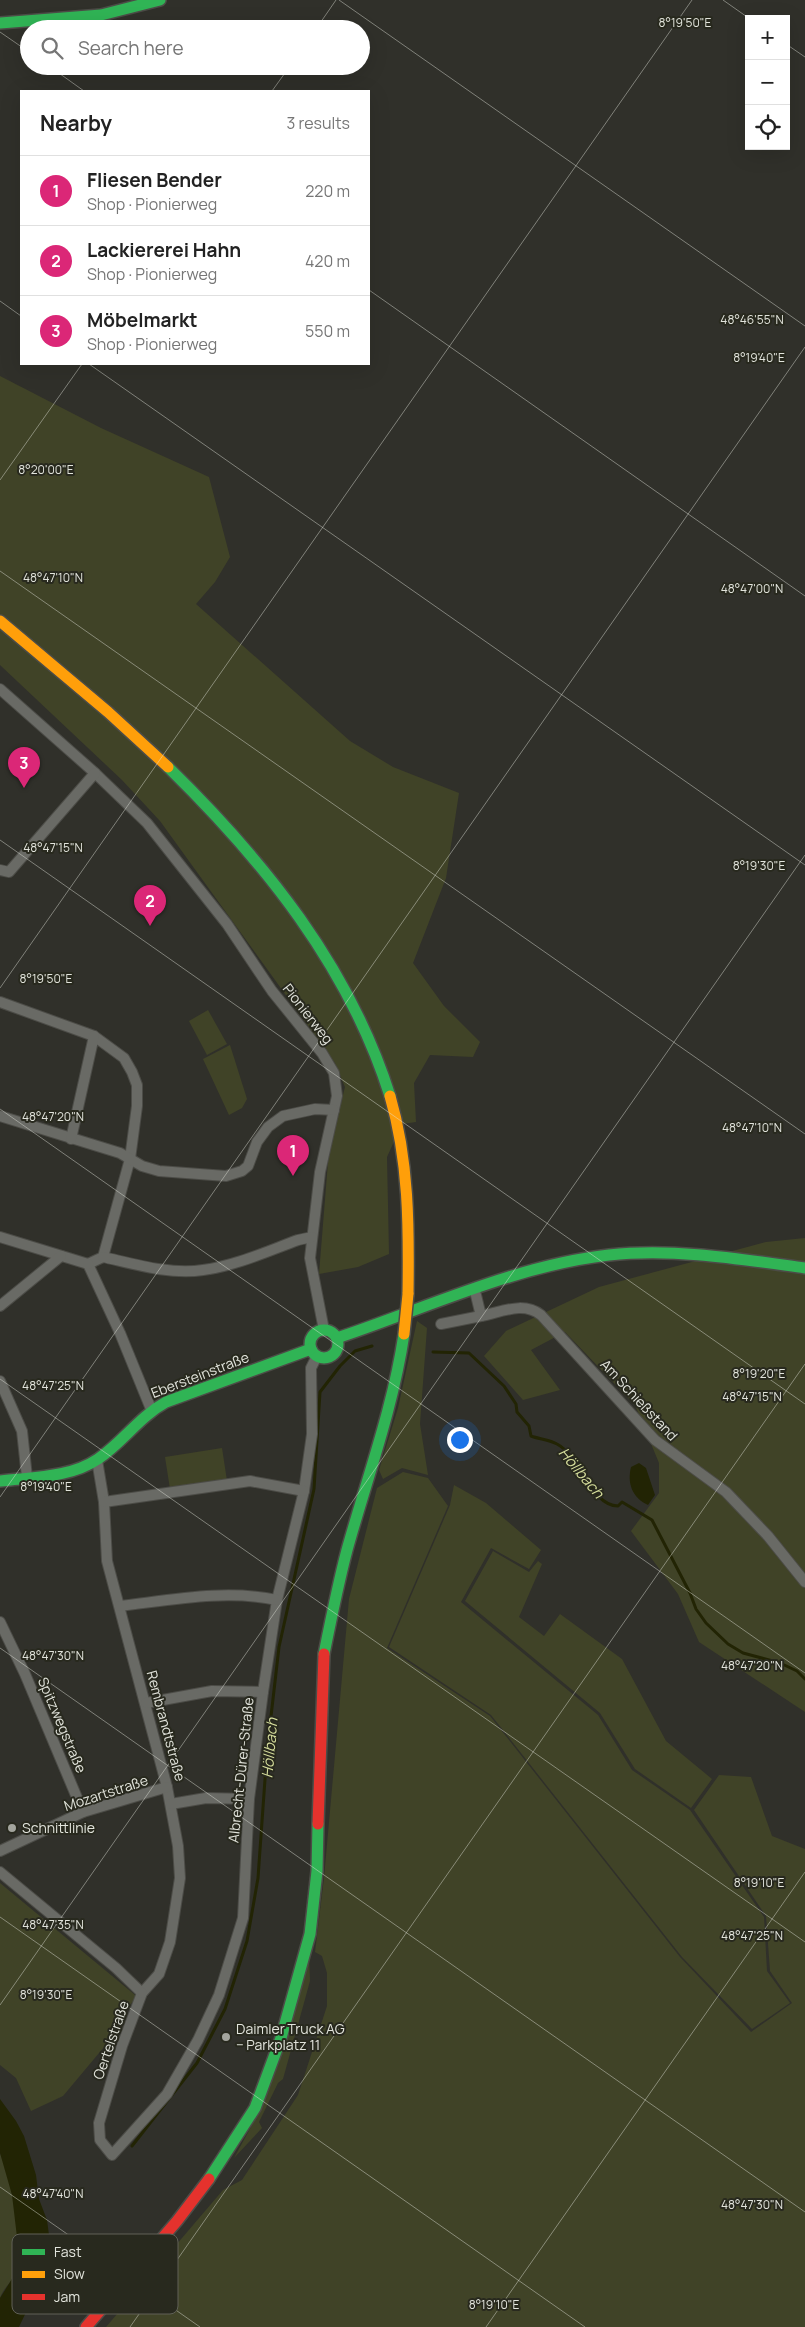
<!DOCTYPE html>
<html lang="en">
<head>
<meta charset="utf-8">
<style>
  :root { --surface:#fff; --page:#f2f2f2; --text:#222; --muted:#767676; --line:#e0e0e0; --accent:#db2777 }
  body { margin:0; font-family:Manrope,sans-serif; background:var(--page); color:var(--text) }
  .controls { position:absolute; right:15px; top:15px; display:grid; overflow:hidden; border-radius:0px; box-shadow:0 5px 20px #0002 }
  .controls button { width:45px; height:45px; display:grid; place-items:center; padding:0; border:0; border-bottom:1px solid var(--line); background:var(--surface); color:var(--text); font:25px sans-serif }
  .you { position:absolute; left:459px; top:1439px; width:18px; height:18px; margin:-12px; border:4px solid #fff; border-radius:50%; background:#1a73e8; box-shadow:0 0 0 8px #1a73e833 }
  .badge { display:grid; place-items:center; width:32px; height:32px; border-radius:50%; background:var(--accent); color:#fff; font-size:16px; font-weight:700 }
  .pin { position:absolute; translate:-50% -41px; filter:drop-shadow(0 1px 2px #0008) }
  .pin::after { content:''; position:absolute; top:26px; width:18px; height:15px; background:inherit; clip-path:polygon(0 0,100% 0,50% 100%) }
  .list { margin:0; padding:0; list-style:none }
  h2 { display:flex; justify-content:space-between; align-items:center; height:65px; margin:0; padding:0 20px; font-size:21px }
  h2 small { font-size:16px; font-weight:400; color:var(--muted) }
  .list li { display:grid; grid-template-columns:32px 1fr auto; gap:15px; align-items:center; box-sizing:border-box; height:70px; padding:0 20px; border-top:1px solid var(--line) }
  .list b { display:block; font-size:19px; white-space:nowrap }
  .list p { margin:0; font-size:16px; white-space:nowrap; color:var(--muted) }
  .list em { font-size:16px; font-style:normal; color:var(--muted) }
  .icon { flex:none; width:28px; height:28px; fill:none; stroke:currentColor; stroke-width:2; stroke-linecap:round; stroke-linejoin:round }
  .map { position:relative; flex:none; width:805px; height:2327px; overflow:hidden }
  .search { position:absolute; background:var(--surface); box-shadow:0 5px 20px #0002; left:20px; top:20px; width:350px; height:55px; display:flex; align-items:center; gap:12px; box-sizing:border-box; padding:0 18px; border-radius:28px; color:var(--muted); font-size:19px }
  .panel { position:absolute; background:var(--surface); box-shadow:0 5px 20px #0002; left:20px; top:90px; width:350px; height:275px; border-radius:0px }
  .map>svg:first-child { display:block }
  .green { fill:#404327 }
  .water { fill:#222404 }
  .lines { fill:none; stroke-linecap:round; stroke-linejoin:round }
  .stream { stroke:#222404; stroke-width:3 }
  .street-casing { stroke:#4c4c47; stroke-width:12 }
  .fast-casing { stroke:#4c4c47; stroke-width:14 }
  .slow-casing { stroke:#4c4c47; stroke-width:14 }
  .jam-casing { stroke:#4c4c47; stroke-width:14 }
  .street { stroke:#696a65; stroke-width:10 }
  .fast { stroke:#30b455; stroke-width:11 }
  .slow { stroke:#ff9f0a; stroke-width:11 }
  .jam { stroke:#e5322d; stroke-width:11 }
  .slow-bridge-casing { stroke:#4c4c47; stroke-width:14; stroke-linecap:butt }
  .slow-bridge { stroke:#ff9f0a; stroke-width:11 }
  .ticks { fill:none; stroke:#e2e4dc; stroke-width:1; stroke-opacity:0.45 }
  .poi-dot { fill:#a4a59e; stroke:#28291e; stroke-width:2 }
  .labels { text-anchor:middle; stroke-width:4; stroke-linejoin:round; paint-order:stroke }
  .street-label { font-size:14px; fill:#e2e4dc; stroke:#28291e }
  .poi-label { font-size:14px; fill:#e2e4dc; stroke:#28291e; text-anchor:start }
  .water-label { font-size:15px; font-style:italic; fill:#d7df9d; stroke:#28291e }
  .key { fill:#28291e; stroke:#606157; stroke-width:1 }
  .key-label { font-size:14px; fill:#e2e4dc }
  .ticks-label { font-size:12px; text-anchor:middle; fill:#e2e4dc; stroke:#28291e; stroke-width:4; stroke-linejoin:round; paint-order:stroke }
</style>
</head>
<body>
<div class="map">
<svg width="805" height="2327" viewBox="0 0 805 2327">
  <rect width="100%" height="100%" fill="#30302a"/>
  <g class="green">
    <path d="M0,376L101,428L209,477L230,557L215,582L196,604L350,741L393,767L459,793L446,878L413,963L444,1006L480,1042L473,1057L430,1055L414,1083L416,1122L402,1124L387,1157L389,1254L358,1267L319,1274L329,1150L345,1087L335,1063L160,821L122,780L0,665Z"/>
    <path d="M208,1010L227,1044L207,1055L189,1021Z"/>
    <path d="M230,1045L247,1099L242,1108L229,1115L203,1059Z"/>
    <path d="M805,1238V1712L699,1642L678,1594L631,1531L659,1493V1463L635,1405L565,1332L531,1350L560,1390L523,1400L484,1356L506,1331L599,1287L766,1242Z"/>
    <path d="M417,1321L427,1328L420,1424L428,1475L402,1468L383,1479L379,1470L398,1408Z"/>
    <path d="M222,1448L227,1481L170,1489L165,1457Z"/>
    <path d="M403,1472L428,1478L448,1506L387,1648L490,1716L680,1957L751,2032L792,2003L770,1971L766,1916L694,1810L719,1775L751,1777L772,1836L805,1849V2327H106L223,2190L242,2180L298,2095L327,2006V1973L322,1956L315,1952L324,1878L349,1599L377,1488Z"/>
    <path d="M454,1485L486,1503L541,1550L529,1569L491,1548L461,1602L598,1715L632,1770L690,1810L764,1917L767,1971L790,2003L752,2029L682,1957L491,1715L389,1647L450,1505Z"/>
    <path d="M493,1551L529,1572L538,1561L542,1564L519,1617L544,1636L560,1614L622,1659L666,1741L712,1779L691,1808L635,1769L600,1713L465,1601Z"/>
    <path d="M0,1883L135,1995L136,1998L123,2013L125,2022L63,2096L31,2111L16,2078L0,2065Z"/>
    <path d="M309,1953L310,1981L283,2079L278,2083L259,2122L262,2128L234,2158L252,2125Z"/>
    <path d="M0,2153C12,2183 24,2240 15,2271C13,2282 3,2288 0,2298Z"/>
  </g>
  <g class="water">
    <path d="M639,1463L646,1468L655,1495L648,1505C632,1498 627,1483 631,1467Z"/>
    <path d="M0,2099L16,2121L24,2136L36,2175L39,2199L47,2220L49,2235L47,2262L42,2279L19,2327H0V2298L15,2274L19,2254L12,2195L0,2153Z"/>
  </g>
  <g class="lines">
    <g class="stream">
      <path d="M433,1352L469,1353L504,1386L516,1404L517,1412L529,1426L531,1436C539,1439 550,1440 557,1444C580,1456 591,1506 618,1506L622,1502L652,1520L690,1593L696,1609L706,1623L728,1644L743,1653L780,1663L797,1671L805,1679"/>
      <path d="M132,2146L197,2063L225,2009L247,1941L258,1878L267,1751L279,1647L314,1489L320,1392L340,1366L355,1351L372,1346"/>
      <path d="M45,2250L59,2236"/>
    </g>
    <defs>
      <g id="street">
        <path d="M0,689L95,773L147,823L227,924L272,991L322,1053L334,1073L337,1096L320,1172L310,1258L324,1330"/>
        <path d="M0,870L9,872L95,773"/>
        <path d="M0,1002L94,1036L124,1058L132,1072L137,1085V1106L130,1159L103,1257L88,1264L120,1333L151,1409"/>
        <path d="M0,1116L120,1153L142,1166L159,1171L226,1176L242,1171L248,1166L257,1142L268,1127L283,1116L315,1109L334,1110"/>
        <path d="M71,1139L94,1036"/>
        <path d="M0,1237L88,1264"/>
        <path d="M103,1257C134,1264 170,1275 203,1270C235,1266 268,1251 298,1240L312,1237"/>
        <path d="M475,1291L481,1316C502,1312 523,1301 541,1315L655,1440L726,1492L768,1536L805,1582"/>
        <path d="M0,1306L61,1256"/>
        <path d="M441,1324L481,1316"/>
        <path d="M0,1381L22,1431L27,1477"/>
        <path d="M97,1460L104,1502L107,1561L167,1787L178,1846L180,1878L170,1942L159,1974L142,1993L122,2046L99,2123L100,2140L112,2155L167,2094L198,2040L219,1995L243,1918L249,1799L263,1692L277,1600L304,1491L312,1434L311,1368L317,1356"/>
        <path d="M104,1502L250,1481L304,1491"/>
        <path d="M120,1606C171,1600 226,1589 277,1600"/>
        <path d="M0,1622L25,1674L83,1812"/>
        <path d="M146,1703L212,1691L263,1692"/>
        <path d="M171,1804L206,1798L249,1799"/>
        <path d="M0,1851L83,1812L167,1787"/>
        <path d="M0,1872L116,1968L142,1993"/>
      </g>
      <g id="fast">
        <path d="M0,23L101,15L160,0"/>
        <path d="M168,767C264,861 349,966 390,1096"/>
        <circle cx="324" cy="1344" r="14"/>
        <path d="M337,1338C424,1309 517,1265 609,1255C674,1248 740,1259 805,1268"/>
        <path d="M0,1481C32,1477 70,1478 98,1459C123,1442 139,1417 166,1402L311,1349"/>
        <path d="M324,1654C331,1619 338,1584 347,1550C367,1478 393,1408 404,1334"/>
        <path d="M209,2179L255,2108L281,2038L310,1934L317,1871L318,1824"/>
      </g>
      <g id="slow">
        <path d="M0,621L108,712L168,767"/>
        <path d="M390,1096C409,1161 409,1227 408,1294"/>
      </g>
      <g id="jam">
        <path d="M318,1824L324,1654"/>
        <path d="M86,2327L177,2221L209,2179"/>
      </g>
    </defs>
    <use href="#street" class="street-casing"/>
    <use href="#fast" class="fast-casing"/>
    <use href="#slow" class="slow-casing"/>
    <use href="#jam" class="jam-casing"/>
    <use href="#street" class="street"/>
    <use href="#fast" class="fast"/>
    <use href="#slow" class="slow"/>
    <use href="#jam" class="jam"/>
    <defs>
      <path id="slow-bridge" d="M404,1334L408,1294"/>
    </defs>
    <use href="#slow-bridge" class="slow-bridge-casing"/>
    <use href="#slow-bridge" class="slow-bridge"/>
  </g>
  <path class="ticks" d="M339,0L805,326M723,0L750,19M316,29L336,0M0,32L29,52M786,44L805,57M49,66L84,91M272,91L290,66M369,290L805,596M0,301L21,316M89,364L805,865M0,480L82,364M0,571L805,1134M0,840L805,1404M0,988L692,0M0,1109L805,1673M0,1379L805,1942M0,1497L805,347M0,1648L805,2212M0,1917L585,2327M0,2005L805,855M0,2187L200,2327M130,2327L805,1364M486,2327L805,1872"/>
  <g class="poi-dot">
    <circle cx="12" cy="1828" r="5"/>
    <circle cx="226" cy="2037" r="5"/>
  </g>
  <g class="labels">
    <g class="street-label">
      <text transform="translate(308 1014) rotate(52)" y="5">Pionierweg</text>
      <text transform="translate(200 1375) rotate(-21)" y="5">Ebersteinstraße</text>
      <text transform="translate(639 1400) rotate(47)" y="5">Am Schießstand</text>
      <text transform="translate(62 1725) rotate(67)" y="5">Spitzwegstraße</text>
      <text transform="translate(166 1726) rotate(75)" y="5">Rembrandtstraße</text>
      <text transform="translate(241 1770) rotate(-84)" y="5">Albrecht-Dürer-Straße</text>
      <text transform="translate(106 1793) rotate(-18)" y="5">Mozartstraße</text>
      <text transform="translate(111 2040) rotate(-71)" y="5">Oertelstraße</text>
    </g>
    <g class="poi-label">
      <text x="22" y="1833">Schnittlinie</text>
      <text x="236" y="2034">Daimler Truck AG<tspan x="236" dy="16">− Parkplatz 11</tspan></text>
    </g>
    <g class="water-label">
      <text transform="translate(581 1473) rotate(50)" y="5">Höllbach</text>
      <text transform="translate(270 1748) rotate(-85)" y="5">Höllbach</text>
    </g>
  </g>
  <rect x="12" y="2234" width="166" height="80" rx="8" class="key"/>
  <rect x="22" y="2249" width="23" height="6" fill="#30b455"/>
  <rect x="22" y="2271" width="23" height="7" fill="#ff9f0a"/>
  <rect x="22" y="2294" width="23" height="6" fill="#e5322d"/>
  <g class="key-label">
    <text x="54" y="2257">Fast</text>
    <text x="54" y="2279">Slow</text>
    <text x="54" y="2302">Jam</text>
  </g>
  <g class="ticks-label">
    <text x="685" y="27">8°19'50"E</text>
    <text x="752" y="324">48°46'55"N</text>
    <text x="759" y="362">8°19'40"E</text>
    <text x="46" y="474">8°20'00"E</text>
    <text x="53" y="582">48°47'10"N</text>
    <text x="752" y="593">48°47'00"N</text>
    <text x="53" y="852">48°47'15"N</text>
    <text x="759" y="870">8°19'30"E</text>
    <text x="46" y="983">8°19'50"E</text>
    <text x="53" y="1121">48°47'20"N</text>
    <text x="752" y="1132">48°47'10"N</text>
    <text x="759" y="1378">8°19'20"E</text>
    <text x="53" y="1390">48°47'25"N</text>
    <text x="752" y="1401">48°47'15"N</text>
    <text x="46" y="1491">8°19'40"E</text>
    <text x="53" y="1660">48°47'30"N</text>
    <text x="752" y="1670">48°47'20"N</text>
    <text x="759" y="1887">8°19'10"E</text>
    <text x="53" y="1929">48°47'35"N</text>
    <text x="752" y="1940">48°47'25"N</text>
    <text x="46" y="1999">8°19'30"E</text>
    <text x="53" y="2198">48°47'40"N</text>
    <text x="752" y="2209">48°47'30"N</text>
    <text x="494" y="2309">8°19'10"E</text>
  </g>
</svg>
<div class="controls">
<button>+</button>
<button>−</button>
<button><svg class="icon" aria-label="locate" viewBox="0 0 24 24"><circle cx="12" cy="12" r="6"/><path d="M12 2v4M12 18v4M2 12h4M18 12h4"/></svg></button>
</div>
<div class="you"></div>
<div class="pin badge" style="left:293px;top:1176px">1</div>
<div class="pin badge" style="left:150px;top:926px">2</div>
<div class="pin badge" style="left:24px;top:788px">3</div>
<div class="search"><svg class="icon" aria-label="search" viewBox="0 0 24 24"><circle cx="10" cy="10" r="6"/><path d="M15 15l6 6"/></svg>Search here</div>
<section class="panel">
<h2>Nearby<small>3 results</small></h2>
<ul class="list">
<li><span class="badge">1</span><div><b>Fliesen Bender</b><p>Shop · Pionierweg</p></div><em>220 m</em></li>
<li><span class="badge">2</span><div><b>Lackiererei Hahn</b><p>Shop · Pionierweg</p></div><em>420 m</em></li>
<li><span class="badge">3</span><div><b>Möbelmarkt</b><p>Shop · Pionierweg</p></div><em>550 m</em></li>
</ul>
</section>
</div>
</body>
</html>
